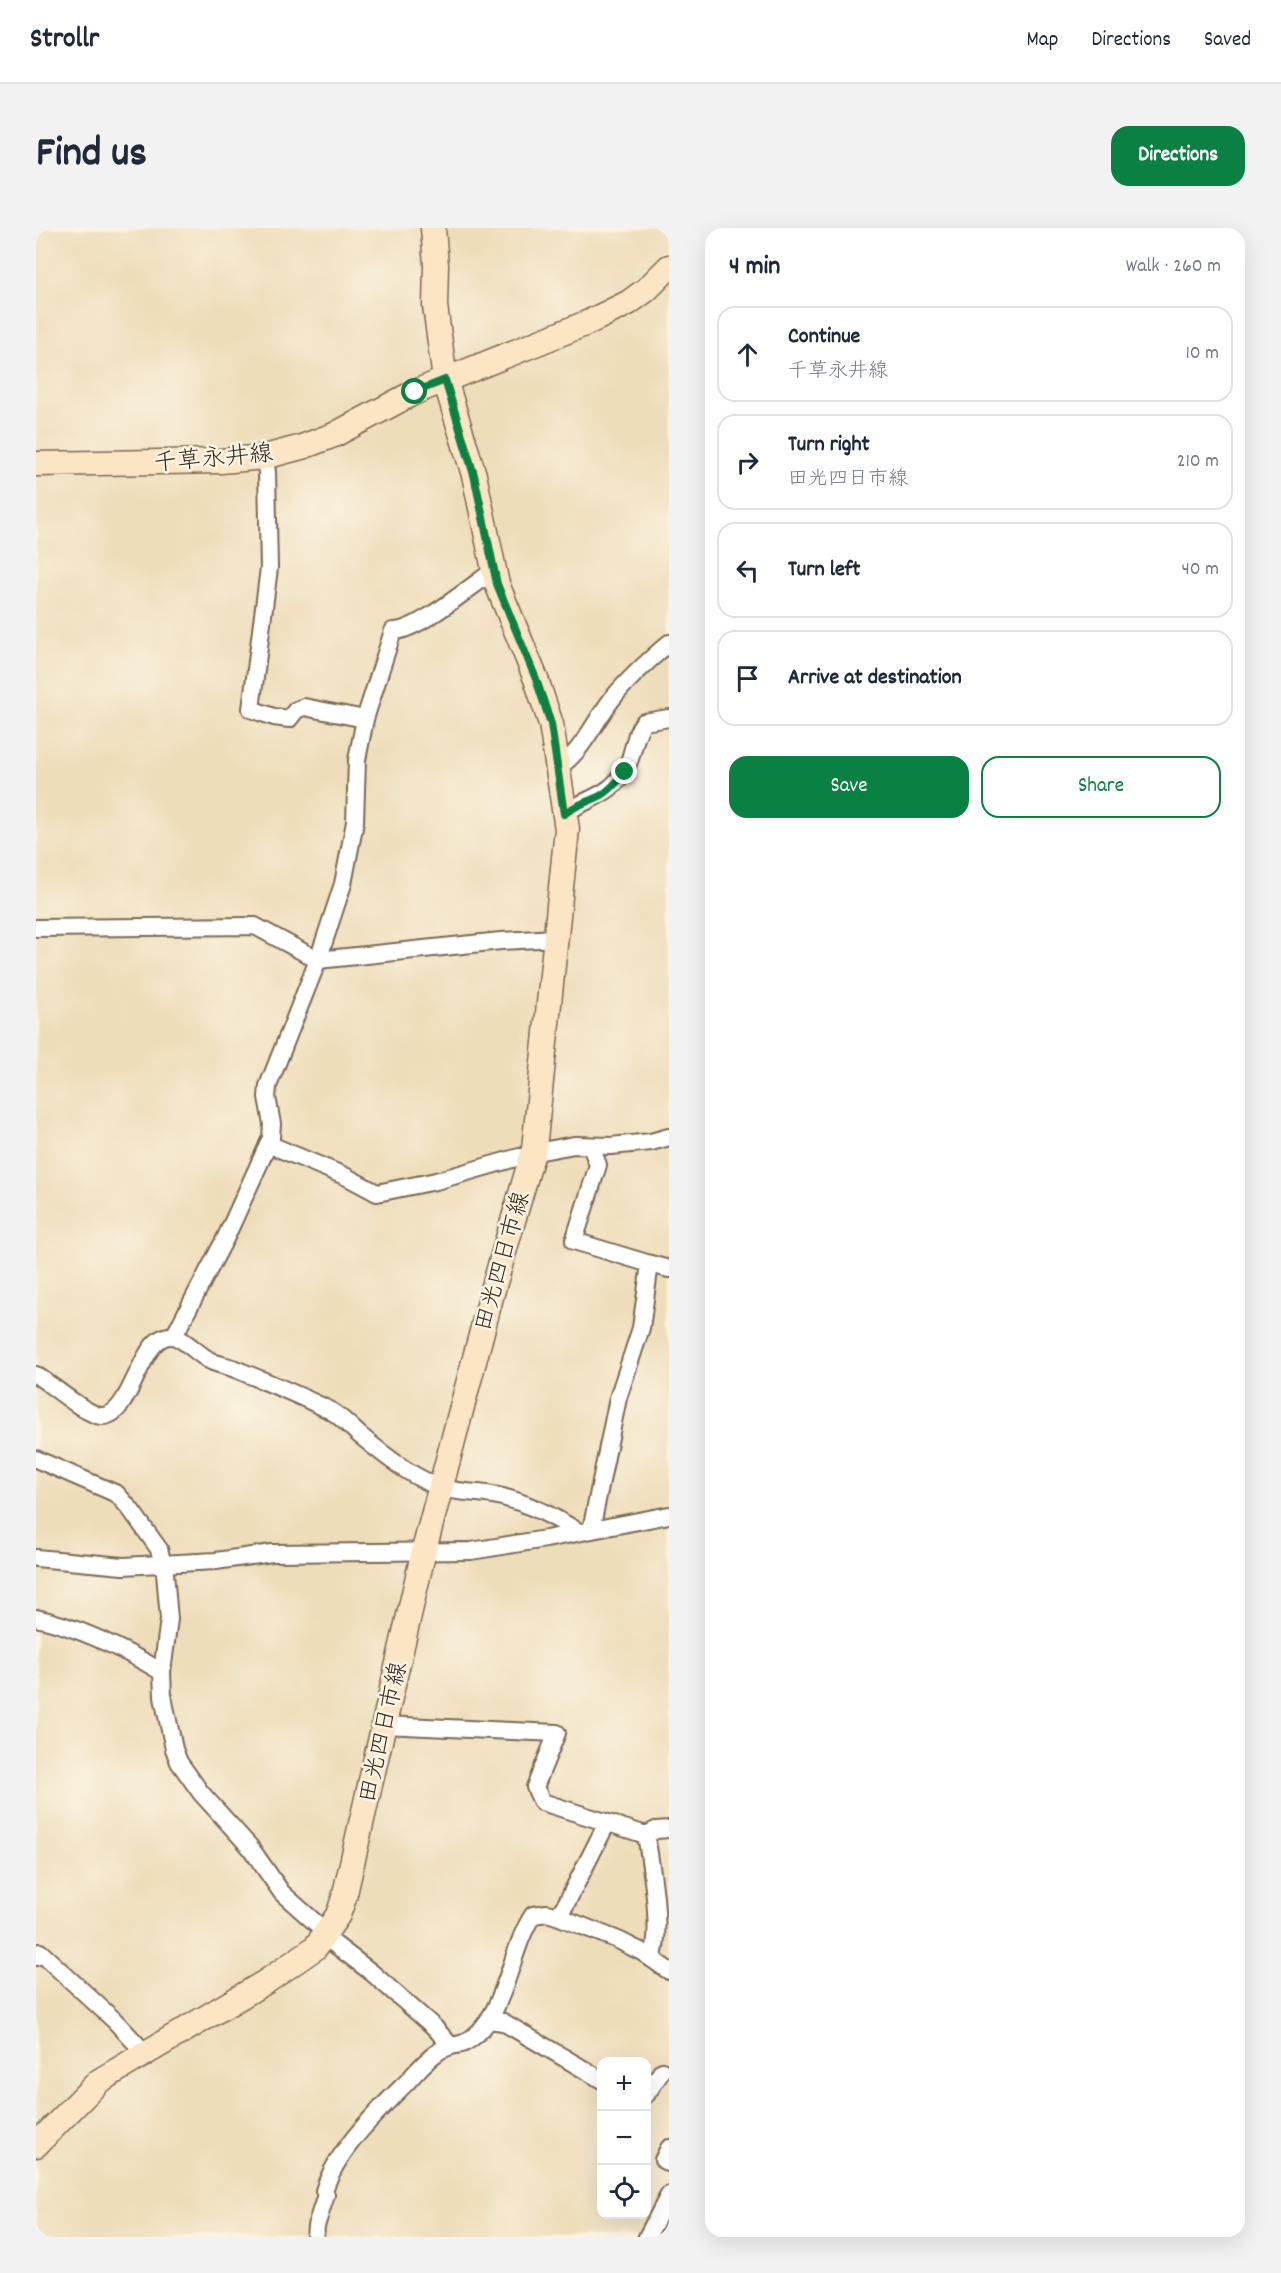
<!DOCTYPE html>
<html lang="en">
<head>
<meta charset="utf-8">
<style>
  :root { --surface:#fff; --page:#f2f2f3; --text:#1f2937; --muted:#747a83; --line:#e0e1e3; --accent:#0b8043 }
  body { margin:0; font-family:Dekko,"Klee One",sans-serif; background:var(--page); color:var(--text) }
  .controls { position:absolute; right:18px; bottom:18px; display:grid; overflow:hidden; border-radius:12px; box-shadow:0 6px 24px #0002 }
  .controls button { width:54px; height:54px; display:grid; place-items:center; padding:0; border:0; border-bottom:2px solid var(--line); background:var(--surface); color:var(--text); font:30px sans-serif }
  .stop { position:absolute; width:18px; height:18px; margin:-14px; border:4px solid #0b8043; border-radius:50%; background:#fff }
  .stop.end { background:#0b8043; border-color:#fff; box-shadow:0 2px 6px #0008 }
  .list { margin:0; padding:0; list-style:none }
  h2 { display:flex; justify-content:space-between; align-items:center; height:78px; margin:0; padding:0 24px; font-size:26px }
  h2 small { font-size:20px; font-weight:400; color:var(--muted) }
  .list li { display:grid; grid-template-columns:39px 1fr auto; gap:18px; align-items:center; box-sizing:border-box; height:96px; margin:0 12px 12px; padding:0 12px; border:2px solid var(--line); border-radius:18px }
  .list b { display:block; font-size:22px; white-space:nowrap }
  .list p { margin:0; font-size:20px; white-space:nowrap; color:var(--muted) }
  .list em { font-size:20px; font-style:normal; color:var(--muted) }
  .actions { display:flex; gap:12px; padding:18px 24px }
  .actions a { flex:1; padding:14px 0; border:2px solid var(--accent); border-radius:18px; text-align:center; font-size:21px; color:var(--accent) }
  .actions .main { background:var(--accent); color:#fff }
  .icon { flex:none; width:33px; height:33px; fill:none; stroke:currentColor; stroke-width:2; stroke-linecap:round; stroke-linejoin:round }
  .map { position:relative; flex:none; width:633px; height:2009px; overflow:hidden; border-radius:18px }
  header { display:flex; align-items:center; gap:36px; box-sizing:border-box; height:84px; padding:0 30px; background:var(--surface); border-bottom:2px solid var(--line) }
  header strong { font-size:28px }
  nav { display:flex; gap:33px; margin-inline-start:auto; font-size:21px }
  .intro { display:flex; align-items:center; justify-content:space-between; box-sizing:border-box; height:144px; padding:0 36px }
  h1 { margin:0; font-size:42px }
  .button { padding:15px 27px; border-radius:18px; background:var(--accent); color:#fff; font-size:21px; font-weight:700 }
  main { display:flex; gap:36px; padding:0 36px }
  aside { flex:1; background:var(--surface); border-radius:18px; box-shadow:0 6px 24px #0002 }
  .map>svg:first-child { display:block }
  .lines { fill:none; stroke-linecap:round; stroke-linejoin:round }
  .street-casing { stroke:#7a6955; stroke-width:20 }
  .secondary-casing { stroke:#7a6955; stroke-width:27 }
  .street { stroke:#fff; stroke-width:16 }
  .secondary { stroke:#fce5c4; stroke-width:24 }
  .route { stroke:#0b8043; stroke-width:8 }
  .labels { text-anchor:middle; stroke-width:5; stroke-linejoin:round; paint-order:stroke }
  .street-label { font-size:24px; fill:#3b2a1e; stroke:#fcf5e5 }
</style>
</head>
<body>
<header>
<strong>Strollr</strong>
<nav><a>Map</a><a>Directions</a><a>Saved</a></nav>
</header>
<div class="intro"><h1>Find us</h1><a class="button">Directions</a></div>
<main>
<div class="map">
<svg width="633" height="2009" viewBox="0 0 633 2009">
  <rect width="100%" height="100%" fill="#fcf5e5"/>
  <filter id="ink" filterUnits="userSpaceOnUse"><feTurbulence type="fractalNoise" baseFrequency=".0167" numOctaves="2"/><feDisplacementMap in="SourceGraphic" scale="12" xChannelSelector="R" yChannelSelector="G"/><feConvolveMatrix kernelMatrix="1 2 1 2 8 2 1 2 1" color-interpolation-filters="sRGB"/></filter>
  <filter id="wash" filterUnits="userSpaceOnUse"><feTurbulence type="fractalNoise" baseFrequency=".008" numOctaves="4" result="noise"/><feDisplacementMap in="SourceGraphic" scale="24" xChannelSelector="R" yChannelSelector="G"/><feGaussianBlur stdDeviation="1.35" result="paint"/><feColorMatrix in="noise" values="0 0 0 0 0 0 0 0 0 0 0 0 0 0 0 0 0 1.4 0 .05"/><feComposite in="paint" operator="in"/></filter>
  <g filter="url(#wash)">
    <rect width="100%" height="100%" fill="#eeddba"/>
  </g>
  <g filter="url(#ink)">
    <g class="lines">
      <defs>
        <g id="street">
          <path d="M228,229L231,244L233,340L215,481L238,489L253,491L260,482L268,479L329,491"/>
          <path d="M521,540C546,525 558,494 576,471C593,450 613,432 633,415"/>
          <path d="M528,586C553,568 576,569 591,538C598,525 598,505 608,494L633,490"/>
          <path d="M0,700L219,698L282,732L465,713L521,710"/>
          <path d="M232,916L311,949L341,965L400,953L483,929L494,932"/>
          <path d="M555,918L562,937L538,1013L614,1036L605,1100L582,1170L555,1302"/>
          <path d="M498,921L506,923L538,917L575,918L615,914L633,909"/>
          <path d="M614,1036L633,1041"/>
          <path d="M138,1108L190,1009L235,910L236,896L231,869L232,858L282,732L307,656L319,594L321,532L329,491L357,403C381,404 436,357 459,342"/>
          <path d="M0,1147C15,1156 50,1187 65,1188C97,1190 103,1107 135,1108C145,1108 163,1127 173,1132C181,1137 190,1137 199,1141C231,1154 264,1167 295,1183C306,1189 316,1201 326,1209C348,1227 372,1246 398,1257C413,1264 435,1264 451,1266C485,1271 515,1287 543,1304"/>
          <path d="M0,1231L81,1266L95,1282L123,1321L129,1345L133,1391L126,1444L127,1469L138,1521L143,1534L165,1565L214,1619L246,1665L291,1705"/>
          <path d="M0,1330L87,1338L180,1333L236,1325L435,1323L510,1311L633,1287"/>
          <path d="M0,1390C42,1399 89,1422 126,1444"/>
          <path d="M348,1497L521,1505L499,1559L506,1574L610,1607C615,1638 627,1702 616,1731"/>
          <path d="M610,1607L620,1602L633,1601"/>
          <path d="M521,1688L530,1676L571,1595"/>
          <path d="M289,1709L335,1744L398,1799L415,1818C419,1817 424,1817 428,1815C470,1794 472,1724 497,1687L511,1685L521,1688L582,1712L606,1724L633,1743"/>
          <path d="M0,1729L4,1724L78,1792L109,1825"/>
          <path d="M453,1792L467,1794L566,1852"/>
          <path d="M610,1867L626,1843"/>
          <path d="M633,1920L627,1932L633,1935"/>
          <path d="M279,2009L280,1998L290,1967L288,1963C300,1922 342,1883 372,1853C381,1843 391,1831 402,1824C405,1821 411,1820 415,1818"/>
          <path d="M611,2009L633,1967"/>
        </g>
        <g id="secondary">
          <path d="M0,236L185,233L228,229L266,219L298,207L379,164L551,95L592,75L610,62L633,39"/>
          <path d="M0,1917L63,1853L231,1753L279,1720L302,1687L308,1670L388,1322L458,1058L498,921L531,601L515,496L500,451L461,356L438,247L409,152L399,78L400,37L397,0"/>
        </g>
      </defs>
      <use href="#street" class="street-casing"/>
      <use href="#secondary" class="secondary-casing"/>
      <use href="#street" class="street"/>
      <use href="#secondary" class="secondary"/>
    </g>
  </g>
  <g class="lines" filter="url(#ink)">
    <path class="route" d="M379,164L409,152L438,247L461,356L500,451L515,496L528,586C541,576 550,575 564,568C574,563 582,553 589,544"/>
  </g>
  <g class="labels">
    <g class="street-label">
      <text transform="translate(177 229) rotate(-5)" y="8">千草永井線</text>
      <text transform="translate(465 1033) rotate(-74)" y="8">田光四日市線</text>
      <text transform="translate(346 1504) rotate(-77)" y="8">田光四日市線</text>
    </g>
  </g>
</svg>
<div class="controls">
<button>+</button>
<button>−</button>
<button><svg class="icon" aria-label="locate" viewBox="0 0 24 24"><circle cx="12" cy="12" r="6"/><path d="M12 2v4M12 18v4M2 12h4M18 12h4"/></svg></button>
</div>
<div class="stop" style="left:379px;top:164px"></div>
<div class="stop end" style="left:589px;top:544px"></div>
</div>
<aside>
<h2>4 min<small>Walk · 260 m</small></h2>
<ul class="list">
<li><svg class="icon" aria-label="ahead" viewBox="0 0 24 24"><path d="M12 20V5M6 11l6-6 6 6"/></svg><div><b>Continue</b><p>千草永井線</p></div><em>10 m</em></li>
<li><svg class="icon" aria-label="right" viewBox="0 0 24 24"><path d="M7 20v-9h11M14 6l5 5-5 5"/></svg><div><b>Turn right</b><p>田光四日市線</p></div><em>210 m</em></li>
<li><svg class="icon" aria-label="left" viewBox="0 0 24 24"><path d="M17 20v-9H6M10 6l-5 5 5 5"/></svg><div><b>Turn left</b></div><em>40 m</em></li>
<li><svg class="icon" aria-label="arrive" viewBox="0 0 24 24"><path d="M6 21V4h12l-3 4 3 4H6"/></svg><div><b>Arrive at destination</b></div></li>
</ul>
<div class="actions"><a class="main">Save</a><a>Share</a></div>
</aside>
</main>
</body>
</html>
